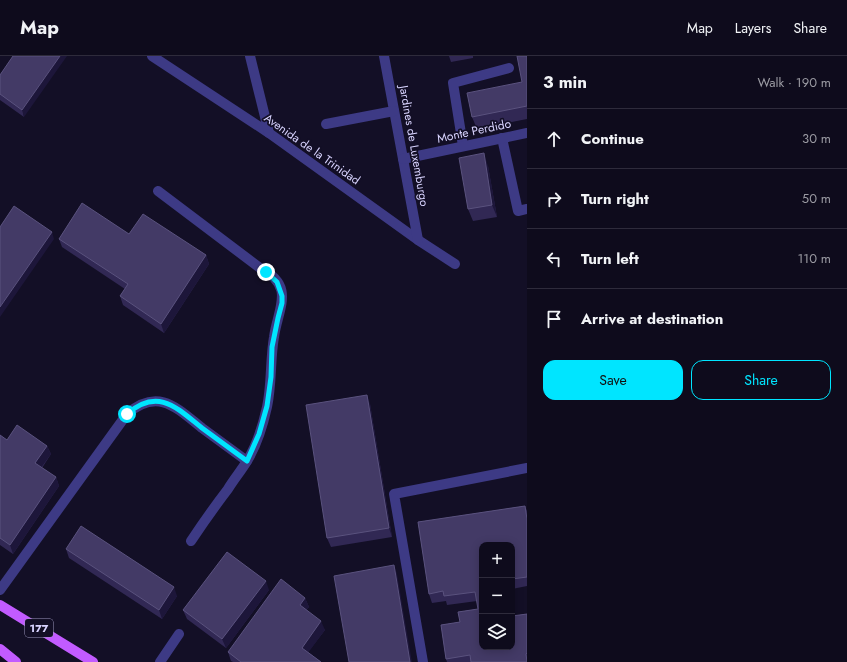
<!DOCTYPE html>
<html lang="en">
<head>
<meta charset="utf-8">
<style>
  :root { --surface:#0e0b1c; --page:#1c1929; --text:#f1f3f6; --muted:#9b9ba3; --line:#2e2b3b; --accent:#00e5ff }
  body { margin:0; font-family:Jost,sans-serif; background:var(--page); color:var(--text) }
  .controls { position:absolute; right:12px; bottom:12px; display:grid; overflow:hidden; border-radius:8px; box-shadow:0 2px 10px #0003 }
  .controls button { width:36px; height:36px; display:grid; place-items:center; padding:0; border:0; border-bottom:1px solid var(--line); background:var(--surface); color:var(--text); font:20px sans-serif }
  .stop { position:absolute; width:12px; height:12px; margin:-9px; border:3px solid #00e5ff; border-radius:50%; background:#fff }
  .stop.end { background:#00e5ff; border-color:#fff; box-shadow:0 1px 4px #0008 }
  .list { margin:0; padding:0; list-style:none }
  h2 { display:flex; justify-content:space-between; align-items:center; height:52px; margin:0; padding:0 16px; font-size:17px }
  h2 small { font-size:13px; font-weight:400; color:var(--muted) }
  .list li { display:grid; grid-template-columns:26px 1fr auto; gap:12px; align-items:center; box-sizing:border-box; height:60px; padding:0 16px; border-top:1px solid var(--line) }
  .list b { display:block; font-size:15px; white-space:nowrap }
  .list em { font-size:13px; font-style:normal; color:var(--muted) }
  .actions { display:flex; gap:8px; padding:12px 16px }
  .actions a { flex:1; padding:9px 0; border:1px solid var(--accent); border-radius:12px; text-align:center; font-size:14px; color:var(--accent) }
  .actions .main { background:var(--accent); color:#111 }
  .icon { flex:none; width:22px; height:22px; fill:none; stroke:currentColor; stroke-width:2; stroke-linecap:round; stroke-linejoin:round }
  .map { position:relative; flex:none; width:527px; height:606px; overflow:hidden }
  header { display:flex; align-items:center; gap:24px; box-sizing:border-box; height:56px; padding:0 20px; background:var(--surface); border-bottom:1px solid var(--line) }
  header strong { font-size:19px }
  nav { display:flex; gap:22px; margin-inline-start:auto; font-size:14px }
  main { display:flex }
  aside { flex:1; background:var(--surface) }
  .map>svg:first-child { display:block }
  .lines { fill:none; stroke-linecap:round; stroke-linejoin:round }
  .minor { stroke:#3d3a85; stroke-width:10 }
  .major { stroke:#c25bff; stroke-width:10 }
  .wall { fill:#312854 }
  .shaded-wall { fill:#1d163a }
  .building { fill:#433a66; stroke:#5a527e }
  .route { stroke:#00e5ff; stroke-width:5 }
  .labels { text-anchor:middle; stroke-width:3.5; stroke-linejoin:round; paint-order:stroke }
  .shield { fill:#130f26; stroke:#9e99be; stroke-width:1 }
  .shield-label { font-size:11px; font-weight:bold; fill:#d9d4ff }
  .street-label { font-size:12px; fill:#d9d4ff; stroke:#130f26 }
</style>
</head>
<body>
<header>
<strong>Map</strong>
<nav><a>Map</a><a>Layers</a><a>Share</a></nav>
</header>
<main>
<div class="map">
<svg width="527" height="606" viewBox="0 0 527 606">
  <rect width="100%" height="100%" fill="#130f26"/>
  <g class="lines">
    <g class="minor">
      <path d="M152,0L269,77L418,184L455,208"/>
      <path d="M250,0L269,77"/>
      <path d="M384,0L418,184"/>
      <path d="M326,68L394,55"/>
      <path d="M502,82L518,155L527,153"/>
      <path d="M463,90L453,27L509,12"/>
      <path d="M403,103L527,77"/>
      <path d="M158,135L260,212C296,230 278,252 274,281C270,304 272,328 267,351C263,369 257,389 247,405C241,415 234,423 228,433C215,450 203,467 191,485"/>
      <path d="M0,534L127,358C158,331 177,352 202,372C217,383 232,394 247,405"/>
      <path d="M160,606L179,578"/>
      <path d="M423,606L394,438L527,412"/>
    </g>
    <g class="major">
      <path d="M0,549L93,606"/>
      <path d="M0,593L16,606"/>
    </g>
  </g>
  <g class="wall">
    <path d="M13,0L24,61L0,44V19Z"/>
    <path d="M449,0H473V2L451,6Z"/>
    <path d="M527,0V63L477,73L472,61L522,26Z"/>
    <path d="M488,110L497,161L473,165L468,153Z"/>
    <path d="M129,178L206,199L209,208L164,277L123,249L120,240L125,233L62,191L59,183Z"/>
    <path d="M370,348L392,481L331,491L327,482Z"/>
    <path d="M0,379L7,384L47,390L51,398L42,412L56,421L59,430L13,498L0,489Z"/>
    <path d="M525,450L527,455V530L512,533V489H482V591H512V560L527,558V606H447L446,603L441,569L460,566L458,556L478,553L477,545L447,549L446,545L432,547L429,538L418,466Z"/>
    <path d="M66,493L177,540L162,563L69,502Z"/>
    <path d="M269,534L226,592L187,563L183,554Z"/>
    <path d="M305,542L309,551L306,554L325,574L308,596L321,606H233L231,605L228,596Z"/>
  </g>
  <g class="shaded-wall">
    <path d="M60,0H67L24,61L22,54Z"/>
    <path d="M484,97L488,110L497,161L492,149Z"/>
    <path d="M52,176L54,183L0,261V251Z"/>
    <path d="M206,199L209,208L164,277L161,268Z"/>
    <path d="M367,339L370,348L392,481L389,472Z"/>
    <path d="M47,390L51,398L38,416L35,407Z"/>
    <path d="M56,421L59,430L13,498L10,489Z"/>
    <path d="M394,509L397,518L412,606H410Z"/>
    <path d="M266,525L269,534L226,592L222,583Z"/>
    <path d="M174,531L177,540L162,563L159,554Z"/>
    <path d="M305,542L309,551L303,558L300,549Z"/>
    <path d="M321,565L325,574L305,601L302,592Z"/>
  </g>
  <g class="building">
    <path d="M13,0H60L22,54L0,38V19Z"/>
    <path d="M517,0H527V50L472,61L467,37L522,26Z"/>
    <path d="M484,97L492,149L468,153L459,102Z"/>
    <path d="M82,147L129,178L143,158L206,199L161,268L120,240L128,228L59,183Z"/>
    <path d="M14,150L52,176L0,251V171Z"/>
    <path d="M367,339L389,472L327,482L306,349Z"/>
    <path d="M17,369L47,390L35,407L56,421L10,489L0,482V379L7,384Z"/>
    <path d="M525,450L527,463V521L512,523V489H482V528H480L482,540V591H512V560L527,558V597L526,598L527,606H471L470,599L446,603L441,569L460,566L458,556L478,553L475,536L444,540L443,535L429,538L418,466Z"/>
    <path d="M81,470L174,531L159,554L66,493Z"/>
    <path d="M227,496L266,525L222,583L183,554Z"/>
    <path d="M394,509L410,606H349L334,520Z"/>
    <path d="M281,523L305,542L300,549L321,565L302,592L321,606H241L228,596Z"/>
  </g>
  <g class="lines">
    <path class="route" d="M127,358C158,331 177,352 202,372C217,383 232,394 247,405L259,378L267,350L271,321L272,291L278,262L282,247V240L277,226L266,216"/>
  </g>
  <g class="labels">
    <rect class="shield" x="25" y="563" width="28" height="18" rx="3"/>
    <g class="shield-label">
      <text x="39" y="576">177</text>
    </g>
    <g class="street-label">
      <text transform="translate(474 75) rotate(-12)" y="4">Monte Perdido</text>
      <text transform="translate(414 90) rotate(80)" y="4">Jardines de Luxemburgo</text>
      <text transform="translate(312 93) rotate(35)" y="4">Avenida de la Trinidad</text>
    </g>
  </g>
</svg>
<div class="controls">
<button>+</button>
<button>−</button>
<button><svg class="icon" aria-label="layers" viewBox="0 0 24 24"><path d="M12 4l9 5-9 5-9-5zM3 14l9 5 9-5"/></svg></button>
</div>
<div class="stop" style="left:127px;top:358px"></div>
<div class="stop end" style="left:266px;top:216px"></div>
</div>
<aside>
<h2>3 min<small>Walk · 190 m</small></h2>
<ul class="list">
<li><svg class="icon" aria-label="ahead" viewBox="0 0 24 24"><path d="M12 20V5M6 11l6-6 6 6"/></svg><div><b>Continue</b></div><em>30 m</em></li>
<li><svg class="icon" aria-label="right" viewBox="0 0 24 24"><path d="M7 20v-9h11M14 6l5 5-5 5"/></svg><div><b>Turn right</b></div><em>50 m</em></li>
<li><svg class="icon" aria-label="left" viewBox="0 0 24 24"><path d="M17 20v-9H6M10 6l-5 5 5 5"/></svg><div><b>Turn left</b></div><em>110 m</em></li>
<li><svg class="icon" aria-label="arrive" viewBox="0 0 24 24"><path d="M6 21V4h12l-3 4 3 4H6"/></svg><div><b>Arrive at destination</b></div></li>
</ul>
<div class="actions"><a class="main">Save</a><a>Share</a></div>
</aside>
</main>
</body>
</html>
